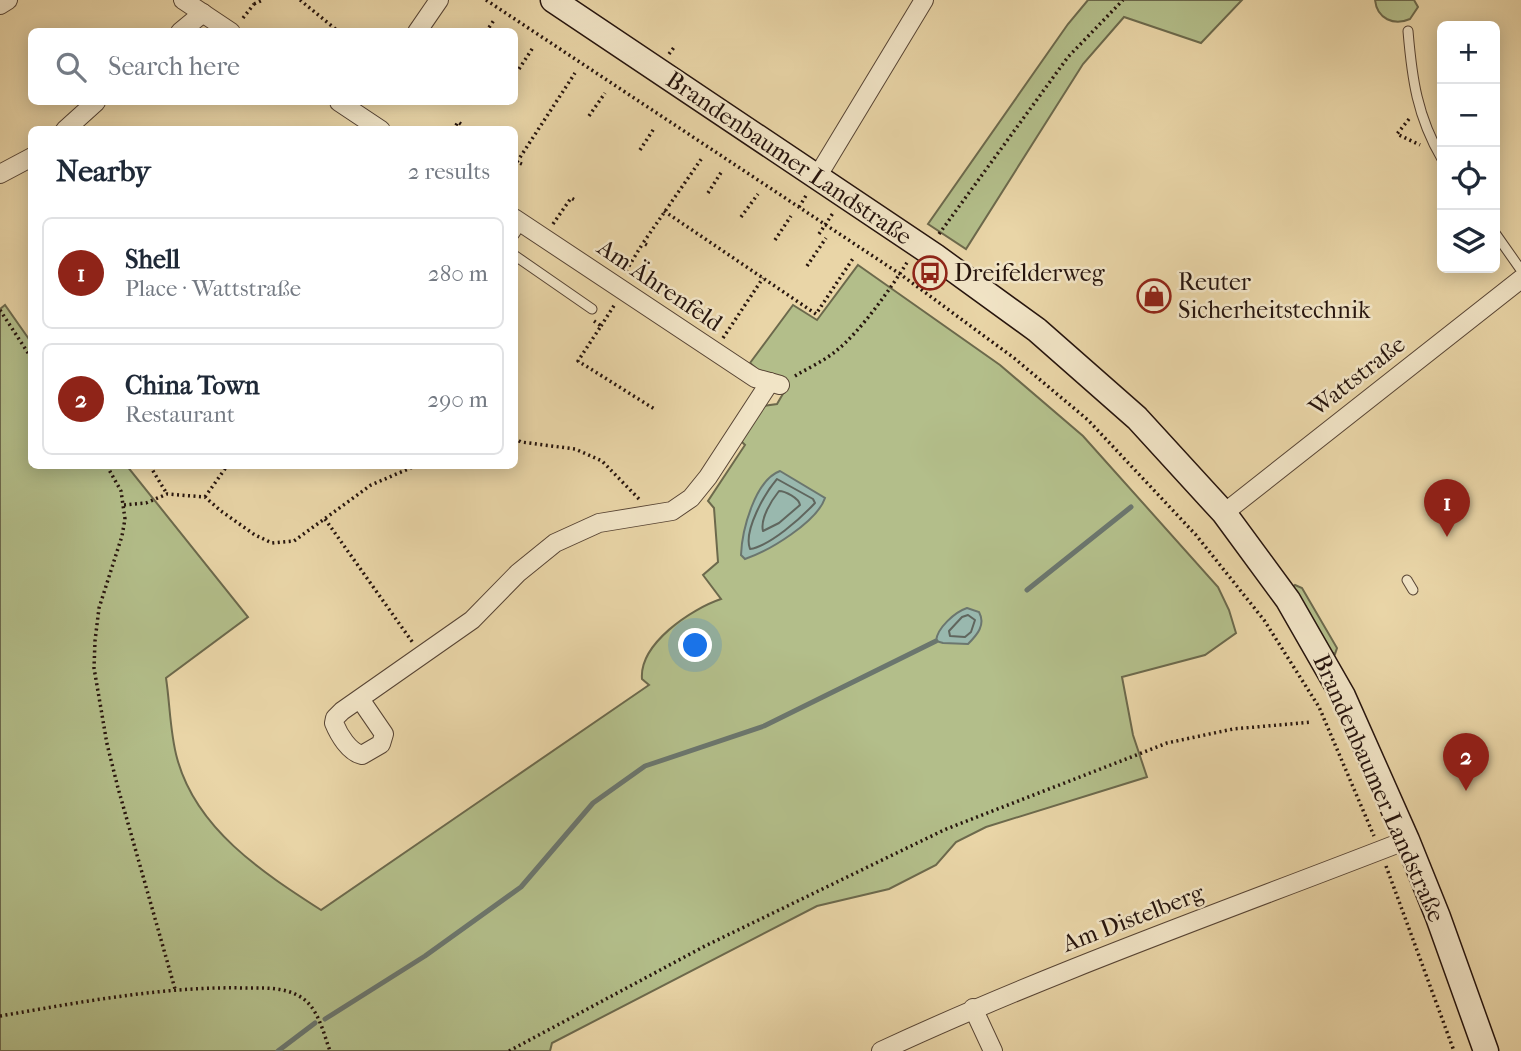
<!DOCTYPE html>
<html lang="en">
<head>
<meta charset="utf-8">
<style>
  :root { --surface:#fff; --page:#f6f6f7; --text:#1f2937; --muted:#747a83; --line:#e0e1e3; --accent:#8f2418 }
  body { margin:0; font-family:"IM FELL French Canon",serif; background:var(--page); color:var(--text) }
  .controls { position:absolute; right:21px; top:21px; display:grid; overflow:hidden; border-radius:10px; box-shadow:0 4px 18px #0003 }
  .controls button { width:63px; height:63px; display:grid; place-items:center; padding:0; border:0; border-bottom:2px solid var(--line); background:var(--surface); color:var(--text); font:35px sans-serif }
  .you { position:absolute; left:696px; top:646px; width:24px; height:24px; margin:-18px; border:5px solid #fff; border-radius:50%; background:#1a73e8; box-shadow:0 0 0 10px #1a73e833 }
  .badge { display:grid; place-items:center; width:46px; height:46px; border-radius:50%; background:var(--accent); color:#fff; font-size:23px; font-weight:700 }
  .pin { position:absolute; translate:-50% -58px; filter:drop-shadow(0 2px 4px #0008) }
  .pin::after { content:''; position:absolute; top:37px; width:24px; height:21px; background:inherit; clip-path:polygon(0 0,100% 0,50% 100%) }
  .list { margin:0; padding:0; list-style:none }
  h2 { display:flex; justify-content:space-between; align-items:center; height:91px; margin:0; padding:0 28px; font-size:30px }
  h2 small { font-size:23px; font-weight:400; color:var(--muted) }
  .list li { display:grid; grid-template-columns:46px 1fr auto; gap:21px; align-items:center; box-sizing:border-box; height:112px; margin:0 14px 14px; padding:0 14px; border:2px solid var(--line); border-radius:10px }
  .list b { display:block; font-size:26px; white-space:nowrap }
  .list p { margin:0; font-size:23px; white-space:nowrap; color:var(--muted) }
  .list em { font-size:23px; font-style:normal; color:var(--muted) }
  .icon { flex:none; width:38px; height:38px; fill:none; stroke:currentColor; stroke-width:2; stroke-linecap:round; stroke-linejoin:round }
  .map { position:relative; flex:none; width:1521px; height:1051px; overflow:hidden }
  .search { position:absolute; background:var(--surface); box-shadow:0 4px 18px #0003; left:28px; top:28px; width:490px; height:77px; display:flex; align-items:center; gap:18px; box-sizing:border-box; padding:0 24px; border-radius:10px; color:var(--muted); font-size:26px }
  .panel { position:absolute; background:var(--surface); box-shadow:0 4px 18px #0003; left:28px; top:126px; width:490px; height:343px; border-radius:10px }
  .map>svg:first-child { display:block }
  .green { fill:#b3be8a; stroke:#6c694c; stroke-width:2 }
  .water { fill:#99b8ae; stroke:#6b766e; stroke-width:2 }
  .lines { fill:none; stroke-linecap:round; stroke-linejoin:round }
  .shore { stroke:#60665e; stroke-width:2 }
  .stream { stroke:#6b766e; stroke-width:5 }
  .service-casing { stroke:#574434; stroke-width:11 }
  .minor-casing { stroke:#574434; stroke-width:20 }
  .secondary-casing { stroke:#26140d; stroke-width:27 }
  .path { stroke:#26140d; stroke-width:3.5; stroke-dasharray:2 3.5; stroke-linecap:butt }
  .service { stroke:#f1e4c6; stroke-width:9 }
  .minor { stroke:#f1e4c6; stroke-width:18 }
  .secondary { stroke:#f1e4c6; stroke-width:24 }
  .labels { text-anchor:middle; stroke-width:5; stroke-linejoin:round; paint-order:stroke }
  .street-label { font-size:24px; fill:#26140d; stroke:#f1e4c6 }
  .poi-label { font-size:24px; fill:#26140d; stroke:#f1e4c6; text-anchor:start }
</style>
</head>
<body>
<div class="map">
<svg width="1521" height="1051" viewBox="0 0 1521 1051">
  <rect width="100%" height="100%" fill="#e9d5a7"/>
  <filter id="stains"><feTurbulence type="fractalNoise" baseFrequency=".00286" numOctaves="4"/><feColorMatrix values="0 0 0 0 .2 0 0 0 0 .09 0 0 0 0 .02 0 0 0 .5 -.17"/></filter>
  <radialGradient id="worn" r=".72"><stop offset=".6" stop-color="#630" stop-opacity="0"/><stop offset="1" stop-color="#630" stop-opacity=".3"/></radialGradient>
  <g class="green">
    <path d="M1088,0H1242L1201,43L1124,17L1083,64L966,249L928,224L1068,24Z"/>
    <path d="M1375,0H1414L1418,7L1410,19C1394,26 1377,19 1375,0Z"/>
    <path d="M858,265L1000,365L1083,436L1218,587L1229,610L1236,633L1205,655L1122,677L1133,735L1147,777L986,827L956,842L936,865L889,889L817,906L552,1043L550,1051H0V309L5,305L31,342L32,466H127L248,617L166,678C170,704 170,733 177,758C196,829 262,872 321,910L649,685L642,679C639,644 691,609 721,599L703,575L718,562L714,508L708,501L745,445L740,440L763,406L777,404L784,392L750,363L793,305L817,320Z"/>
    <path d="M1295,585L1302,588L1337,648L1335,654L1331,652L1292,587Z"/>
  </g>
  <g class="water">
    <path d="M780,471L825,498C817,522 769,551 745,559L741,555C742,530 755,480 780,471Z"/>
    <path d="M967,608L979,612C986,625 977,635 968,644L943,643L936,641C937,628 955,612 967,608Z"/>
  </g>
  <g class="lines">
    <g class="shore">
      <path d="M777,479L813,499L815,503C801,518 770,546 750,549C743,531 765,493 777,479Z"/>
      <path d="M779,491C785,491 799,498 800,505L779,523L763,531C760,519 771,501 779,491Z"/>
      <path d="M968,615L975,620L971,632L965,637L950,636L949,631L962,617Z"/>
    </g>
    <g class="stream">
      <path d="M1027,590L1131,507"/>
      <path d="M325,1019L425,956L521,887L593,803L645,766L764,726L936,641"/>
      <path d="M278,1051L315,1023"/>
    </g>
    <defs>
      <g id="service">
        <path d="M1408,31C1412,79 1417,116 1442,159"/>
        <path d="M1495,233L1521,270"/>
        <path d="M514,235L522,223"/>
        <path d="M514,255L592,309"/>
        <path d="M1407,580L1413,590"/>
      </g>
      <g id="minor">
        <path d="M183,0L231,32"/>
        <path d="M0,5L8,0"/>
        <path d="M180,32L203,13"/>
        <path d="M417,32L439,0"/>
        <path d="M339,102L381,130"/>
        <path d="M65,130L96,102"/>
        <path d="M0,174L32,157"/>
        <path d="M817,177L924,0"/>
        <path d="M514,218L755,378L780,385"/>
        <path d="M1224,513L1521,279"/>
        <path d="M360,699L384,734L381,744L362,755C349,752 339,735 334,723L335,718L342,711L472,620L518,573L555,543L599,523L672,511L691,498L708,477L770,382"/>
        <path d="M973,1008L993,1051"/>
        <path d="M881,1051C1053,971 1230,909 1407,840"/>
      </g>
      <path id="secondary" d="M553,0L935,256L1037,330L1137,418L1224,513L1288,600L1343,696L1407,840L1438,917L1486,1051"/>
    </defs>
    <use href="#service" class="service-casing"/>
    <use href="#minor" class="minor-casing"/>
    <use href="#secondary" class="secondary-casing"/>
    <g class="path">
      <path d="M300,0L339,32"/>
      <path d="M486,0L900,274L1014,358L1088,420L1196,535L1264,620L1319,707L1374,836"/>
      <path d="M254,4L263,0"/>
      <path d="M243,18L254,4V0"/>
      <path d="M486,32L494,20"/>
      <path d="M669,54L675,46"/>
      <path d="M519,69L534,46"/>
      <path d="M589,116L605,93"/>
      <path d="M1409,119L1397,134L1420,145"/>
      <path d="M453,130L458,122L461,124"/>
      <path d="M640,150L655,127"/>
      <path d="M522,164L517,162L575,73"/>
      <path d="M708,193L722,171"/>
      <path d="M799,207L807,194"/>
      <path d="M664,211L816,314L854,257"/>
      <path d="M741,217L758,194"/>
      <path d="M553,224L571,198L575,200"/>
      <path d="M819,234L833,213"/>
      <path d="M939,234L1068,57L1123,0"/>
      <path d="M775,240L791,216"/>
      <path d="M647,245L643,243L702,158"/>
      <path d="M807,266L826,238"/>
      <path d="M626,271L643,243"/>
      <path d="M0,310L32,359"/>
      <path d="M594,321L601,326L578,361L656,410"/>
      <path d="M601,326L615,304"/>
      <path d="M723,338L763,278"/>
      <path d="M795,376C808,368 824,361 836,351C861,331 891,288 908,261"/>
      <path d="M514,438L521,442L575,449L602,461L640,500"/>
      <path d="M107,466L121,491L125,519L122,536L99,608L95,641L94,668L107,744L118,788L175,989"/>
      <path d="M150,466L167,494"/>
      <path d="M205,497L227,466"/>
      <path d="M124,505L146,503L167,494L205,497L221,511L255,535L272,543L294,541L371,485L415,466"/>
      <path d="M325,519L413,643"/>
      <path d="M1386,866L1454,1051"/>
      <path d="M0,1016C82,1002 163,986 246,988C264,988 283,987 299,996C318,1006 323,1032 330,1051"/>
      <path d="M509,1051L705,946L944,830L1167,743L1233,729L1312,722"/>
    </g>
    <use href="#service" class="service"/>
    <use href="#minor" class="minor"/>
    <use href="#secondary" class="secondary"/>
  </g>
  <defs>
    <symbol id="bus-ring" viewBox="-11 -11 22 22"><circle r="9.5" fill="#f1e4c6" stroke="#8f2418" stroke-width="1.5"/><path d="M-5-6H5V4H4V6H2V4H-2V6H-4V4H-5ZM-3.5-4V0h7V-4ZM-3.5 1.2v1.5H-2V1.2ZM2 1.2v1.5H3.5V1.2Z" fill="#8f2418"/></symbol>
    <symbol id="shop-ring" viewBox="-11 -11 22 22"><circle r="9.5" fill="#f1e4c6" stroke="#8f2418" stroke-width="1.5"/><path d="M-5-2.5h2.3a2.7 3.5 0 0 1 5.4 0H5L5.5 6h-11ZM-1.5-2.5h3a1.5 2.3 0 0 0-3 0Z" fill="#8f2418"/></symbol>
  </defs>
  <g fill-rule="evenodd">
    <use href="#bus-ring" x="911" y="254" width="38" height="38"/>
    <use href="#shop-ring" x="1135" y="277" width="38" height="38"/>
  </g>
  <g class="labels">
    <g class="street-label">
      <text transform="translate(789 158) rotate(34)" y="8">Brandenbaumer Landstraße</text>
      <text transform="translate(660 285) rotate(34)" y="8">Am Ährenfeld</text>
      <text transform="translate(1357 376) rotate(-38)" y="8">Wattstraße</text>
      <text transform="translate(1379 788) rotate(66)" y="8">Brandenbaumer Landstraße</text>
      <text transform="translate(1133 918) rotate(-21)" y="8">Am Distelberg</text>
    </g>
    <g class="poi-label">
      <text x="954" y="281">Dreifelderweg</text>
      <text x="1178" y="290">Reuter<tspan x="1178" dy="28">Sicherheitstechnik</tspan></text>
    </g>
  </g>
  <rect width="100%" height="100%" filter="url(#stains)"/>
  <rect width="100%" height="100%" fill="url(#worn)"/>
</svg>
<div class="controls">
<button>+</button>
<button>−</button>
<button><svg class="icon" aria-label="locate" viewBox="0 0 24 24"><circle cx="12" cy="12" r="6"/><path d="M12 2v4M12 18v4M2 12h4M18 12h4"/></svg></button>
<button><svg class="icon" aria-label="layers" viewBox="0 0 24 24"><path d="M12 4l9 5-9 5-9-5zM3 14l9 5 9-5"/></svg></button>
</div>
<div class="you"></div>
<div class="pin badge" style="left:1447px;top:537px">1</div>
<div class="pin badge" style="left:1466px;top:791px">2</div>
<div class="search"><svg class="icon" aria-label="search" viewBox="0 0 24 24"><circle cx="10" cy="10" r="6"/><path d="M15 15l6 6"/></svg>Search here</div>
<section class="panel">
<h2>Nearby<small>2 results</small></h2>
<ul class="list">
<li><span class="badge">1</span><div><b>Shell</b><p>Place · Wattstraße</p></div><em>280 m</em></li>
<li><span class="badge">2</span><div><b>China Town</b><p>Restaurant</p></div><em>290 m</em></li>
</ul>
</section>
</div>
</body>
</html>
